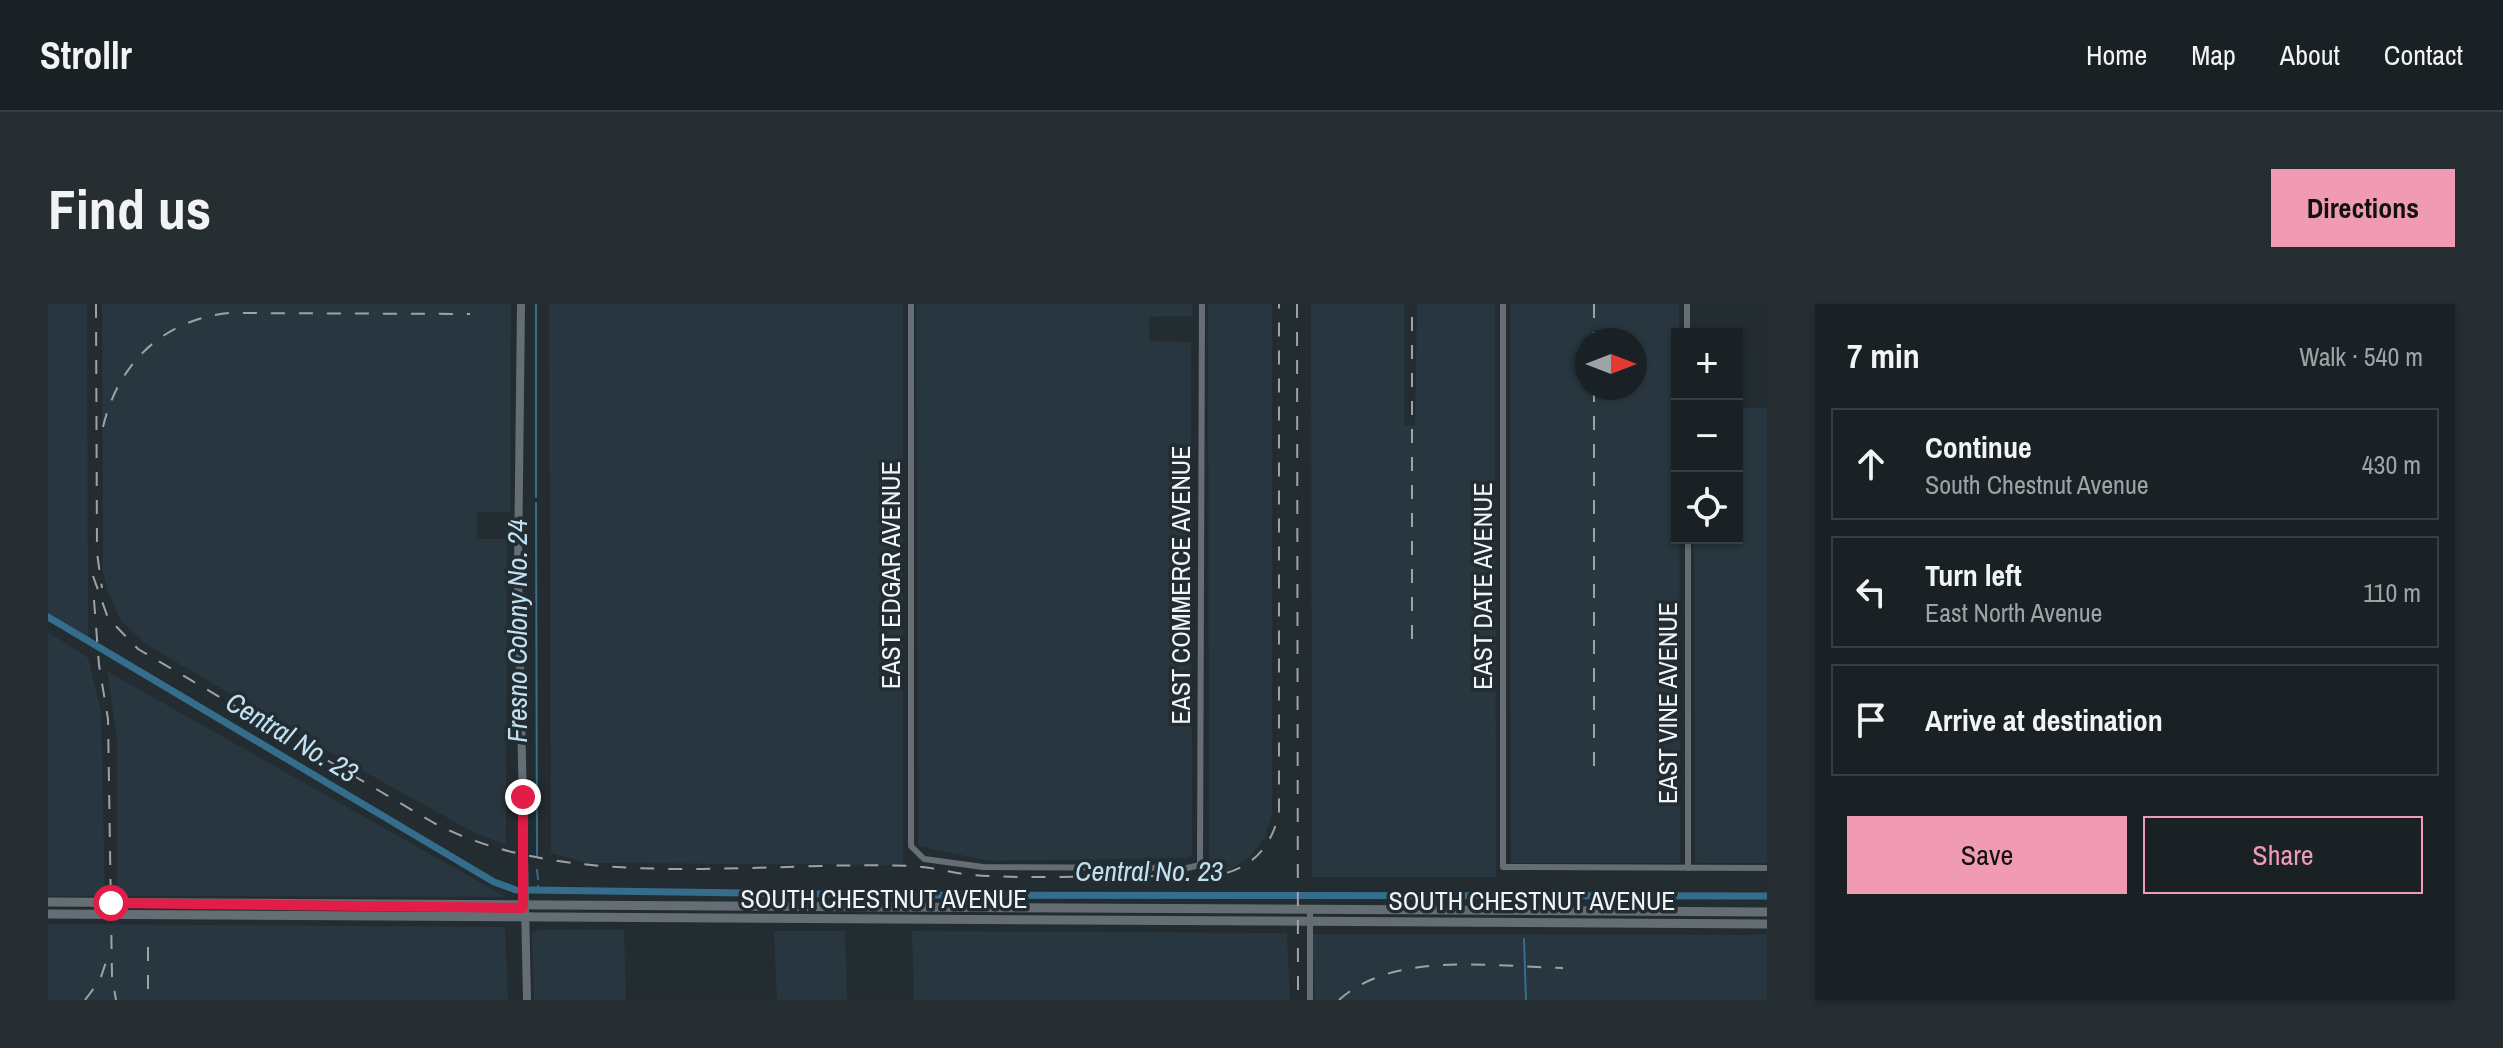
<!DOCTYPE html>
<html lang="en">
<head>
<meta charset="utf-8">
<style>
  :root { --surface:#1a2125; --page:#272e32; --text:#f1f3f6; --muted:#9fa3a7; --line:#383e42; --accent:#f09ab4 }
  body { margin:0; font-family:"Archivo Narrow",sans-serif; background:var(--page); color:var(--text) }
  .controls { position:absolute; right:24px; top:24px; display:grid; overflow:hidden; border-radius:0px; box-shadow:0 2px 6px #0004 }
  .controls button { width:72px; height:72px; display:grid; place-items:center; padding:0; border:0; border-bottom:2px solid var(--line); background:var(--surface); color:var(--text); font:40px sans-serif }
  .compass { position:absolute; left:1527px; top:24px; width:72px; height:72px; border-radius:50%; background:var(--surface); box-shadow:0 2px 6px #0004; rotate:90deg }
  .stop { position:absolute; width:24px; height:24px; margin:-18px; border:6px solid #e11d48; border-radius:50%; background:#fff }
  .stop.end { background:#e11d48; border-color:#fff; box-shadow:0 2px 8px #0008 }
  .list { margin:0; padding:0; list-style:none }
  h2 { display:flex; justify-content:space-between; align-items:center; height:104px; margin:0; padding:0 32px; font-size:34px }
  h2 small { font-size:26px; font-weight:400; color:var(--muted) }
  .list li { display:grid; grid-template-columns:52px 1fr auto; gap:24px; align-items:center; box-sizing:border-box; height:112px; margin:0 16px 16px; padding:0 16px; border:2px solid var(--line); border-radius:0px }
  .list b { display:block; font-size:30px; white-space:nowrap }
  .list p { margin:0; font-size:26px; white-space:nowrap; color:var(--muted) }
  .list em { font-size:26px; font-style:normal; color:var(--muted) }
  .actions { display:flex; gap:16px; padding:24px 32px }
  .actions a { flex:1; padding:18px 0; border:2px solid var(--accent); border-radius:0px; text-align:center; font-size:28px; color:var(--accent) }
  .actions .main { background:var(--accent); color:#111 }
  .icon { flex:none; width:44px; height:44px; fill:none; stroke:currentColor; stroke-width:2; stroke-linecap:round; stroke-linejoin:round }
  .map { position:relative; flex:none; width:1719px; height:696px; overflow:hidden; border-radius:0px }
  header { display:flex; align-items:center; gap:48px; box-sizing:border-box; height:112px; padding:0 40px; background:var(--surface); border-bottom:2px solid var(--line) }
  header strong { font-size:38px }
  nav { display:flex; gap:44px; margin-inline-start:auto; font-size:28px }
  .intro { display:flex; align-items:center; justify-content:space-between; box-sizing:border-box; height:192px; padding:0 48px }
  h1 { margin:0; font-size:56px }
  .button { padding:20px 36px; border-radius:0px; background:var(--accent); color:#111; font-size:28px; font-weight:700 }
  main { display:flex; gap:48px; padding:0 48px }
  aside { flex:1; background:var(--surface); border-radius:0px; box-shadow:0 2px 6px #0004 }
  .map>svg:first-child { display:block }
  .built { fill:#28363f; fill-rule:evenodd }
  .lines { fill:none; stroke-linecap:round; stroke-linejoin:round }
  .stream { stroke:#356e8d; stroke-width:2 }
  .canal { stroke:#356e8d; stroke-width:7 }
  .minor { stroke:#646e74; stroke-width:6 }
  .tertiary { stroke:#646e74; stroke-width:8 }
  .secondary { stroke:#646e74; stroke-width:9 }
  .rail { stroke:#9ca3a7; stroke-width:2; stroke-dasharray:14 14; stroke-linecap:butt }
  .route { stroke:#e11d48; stroke-width:10 }
  .labels { text-anchor:middle; stroke-width:7; stroke-linejoin:round; paint-order:stroke }
  .street-label { font-size:26px; fill:#eff5f8; stroke:#232c31 }
  .water-label { font-size:28px; font-style:italic; fill:#c0e0f3; stroke:#232c31 }
</style>
</head>
<body>
<header>
<strong>Strollr</strong>
<nav><a>Home</a><a>Map</a><a>About</a><a>Contact</a></nav>
</header>
<div class="intro"><h1>Find us</h1><a class="button">Directions</a></div>
<main>
<div class="map">
<svg width="1719" height="696" viewBox="0 0 1719 696">
  <rect width="100%" height="100%" fill="#232c31"/>
  <g class="built">
    <path d="M0,0H39L40,336L0,311Z"/>
    <path d="M54,0H463L462,208H429V235H459L458,541L427,529L281,448L99,341L73,317L60,288L55,268Z"/>
    <path d="M501,0H855V561L539,559L503,549Z"/>
    <path d="M868,0H1144V12L1101,13L1102,37L1143,38L1144,550L1140,554L942,557L870,542Z"/>
    <path d="M1160,0H1224V509L1217,533L1202,553L1180,567L1161,572Z"/>
    <path d="M1263,0H1356V121L1367,122L1369,0H1447L1448,573H1264Z"/>
    <path d="M1462,0H1631L1632,559H1463ZM1539,36H1587V84H1539Z"/>
    <path d="M1689,104H1719V559H1650L1647,556L1646,234H1689Z"/>
    <path d="M0,328L40,354L53,407L57,592H0Z"/>
    <path d="M59,367L85,382L458,593L69,592V434Z"/>
    <path d="M0,620L457,623L460,696H0Z"/>
    <path d="M490,626H576L578,696H486L484,630Z"/>
    <path d="M726,627H797L799,696H729Z"/>
    <path d="M864,627L1239,629L1242,696H866Z"/>
    <path d="M1264,630L1719,631V696H1267Z"/>
  </g>
  <g class="lines">
    <g class="stream">
      <path d="M488,0V193"/>
      <path d="M488,199L489,551"/>
      <path d="M489,566L490,575"/>
      <path d="M490,582V586"/>
      <path d="M1476,635L1478,696"/>
    </g>
    <g class="canal">
      <path d="M0,313L446,578L468,586"/>
      <path d="M482,586L853,591L1719,592"/>
    </g>
    <g class="minor">
      <path d="M863,0V542L876,555L935,563L1139,564L1152,561L1154,0"/>
      <path d="M1455,0V563L1719,564"/>
      <path d="M1639,0V30"/>
      <path d="M1640,234V564"/>
      <path d="M1262,607V696"/>
    </g>
    <path class="tertiary" d="M473,0L470,264L479,696"/>
    <g class="secondary">
      <path d="M0,598L1719,608"/>
      <path d="M0,610L1719,620"/>
    </g>
    <g class="rail">
      <path d="M48,0L49,249L54,284"/>
      <path d="M1249,0L1250,696"/>
      <path d="M1546,0V36"/>
      <path d="M1546,84V476"/>
      <path d="M55,123C70,59 116,15 182,9L422,10"/>
      <path d="M45,272L60,314L90,345L386,519C521,590 715,556 864,562C885,563 904,569 924,571C980,575 1037,572 1094,572C1121,572 1151,576 1178,569C1208,561 1225,538 1231,509V0"/>
      <path d="M46,296L51,361L60,415L64,673L68,696"/>
      <path d="M1364,335V0"/>
      <path d="M100,643V696"/>
      <path d="M37,696L52,676L59,655"/>
      <path d="M1291,696C1346,646 1446,663 1515,664"/>
    </g>
  </g>
  <g class="lines">
    <path class="route" d="M63,599L475,604V493"/>
  </g>
  <g class="labels">
    <g class="street-label">
      <text transform="translate(843 271) rotate(-90)" y="9">EAST EDGAR AVENUE</text>
      <text transform="translate(1133 281) rotate(-90)" y="9">EAST COMMERCE AVENUE</text>
      <text transform="translate(1435 282) rotate(-90)" y="9">EAST DATE AVENUE</text>
      <text transform="translate(1620 399) rotate(-90)" y="9">EAST VINE AVENUE</text>
      <text x="836" y="604">SOUTH CHESTNUT AVENUE</text>
      <text x="1484" y="606">SOUTH CHESTNUT AVENUE</text>
    </g>
    <g class="water-label">
      <text transform="translate(469 327) rotate(-90)" y="10">Fresno Colony No. 24</text>
      <text transform="translate(244 433) rotate(31)" y="10">Central No. 23</text>
      <text x="1101" y="577">Central No. 23</text>
    </g>
  </g>
</svg>
<div class="controls">
<button>+</button>
<button>−</button>
<button><svg class="icon" aria-label="locate" viewBox="0 0 24 24"><circle cx="12" cy="12" r="6"/><path d="M12 2v4M12 18v4M2 12h4M18 12h4"/></svg></button>
</div>
<svg class="compass" viewBox="-18 -18 36 36"><path d="M0-13l5 13h-10z" fill="#e53935"/><path d="M0 13l5-13h-10z" fill="#9fa3a7"/></svg>
<div class="stop" style="left:63px;top:599px"></div>
<div class="stop end" style="left:475px;top:493px"></div>
</div>
<aside>
<h2>7 min<small>Walk · 540 m</small></h2>
<ul class="list">
<li><svg class="icon" aria-label="ahead" viewBox="0 0 24 24"><path d="M12 20V5M6 11l6-6 6 6"/></svg><div><b>Continue</b><p>South Chestnut Avenue</p></div><em>430 m</em></li>
<li><svg class="icon" aria-label="left" viewBox="0 0 24 24"><path d="M17 20v-9H6M10 6l-5 5 5 5"/></svg><div><b>Turn left</b><p>East North Avenue</p></div><em>110 m</em></li>
<li><svg class="icon" aria-label="arrive" viewBox="0 0 24 24"><path d="M6 21V4h12l-3 4 3 4H6"/></svg><div><b>Arrive at destination</b></div></li>
</ul>
<div class="actions"><a class="main">Save</a><a>Share</a></div>
</aside>
</main>
</body>
</html>
